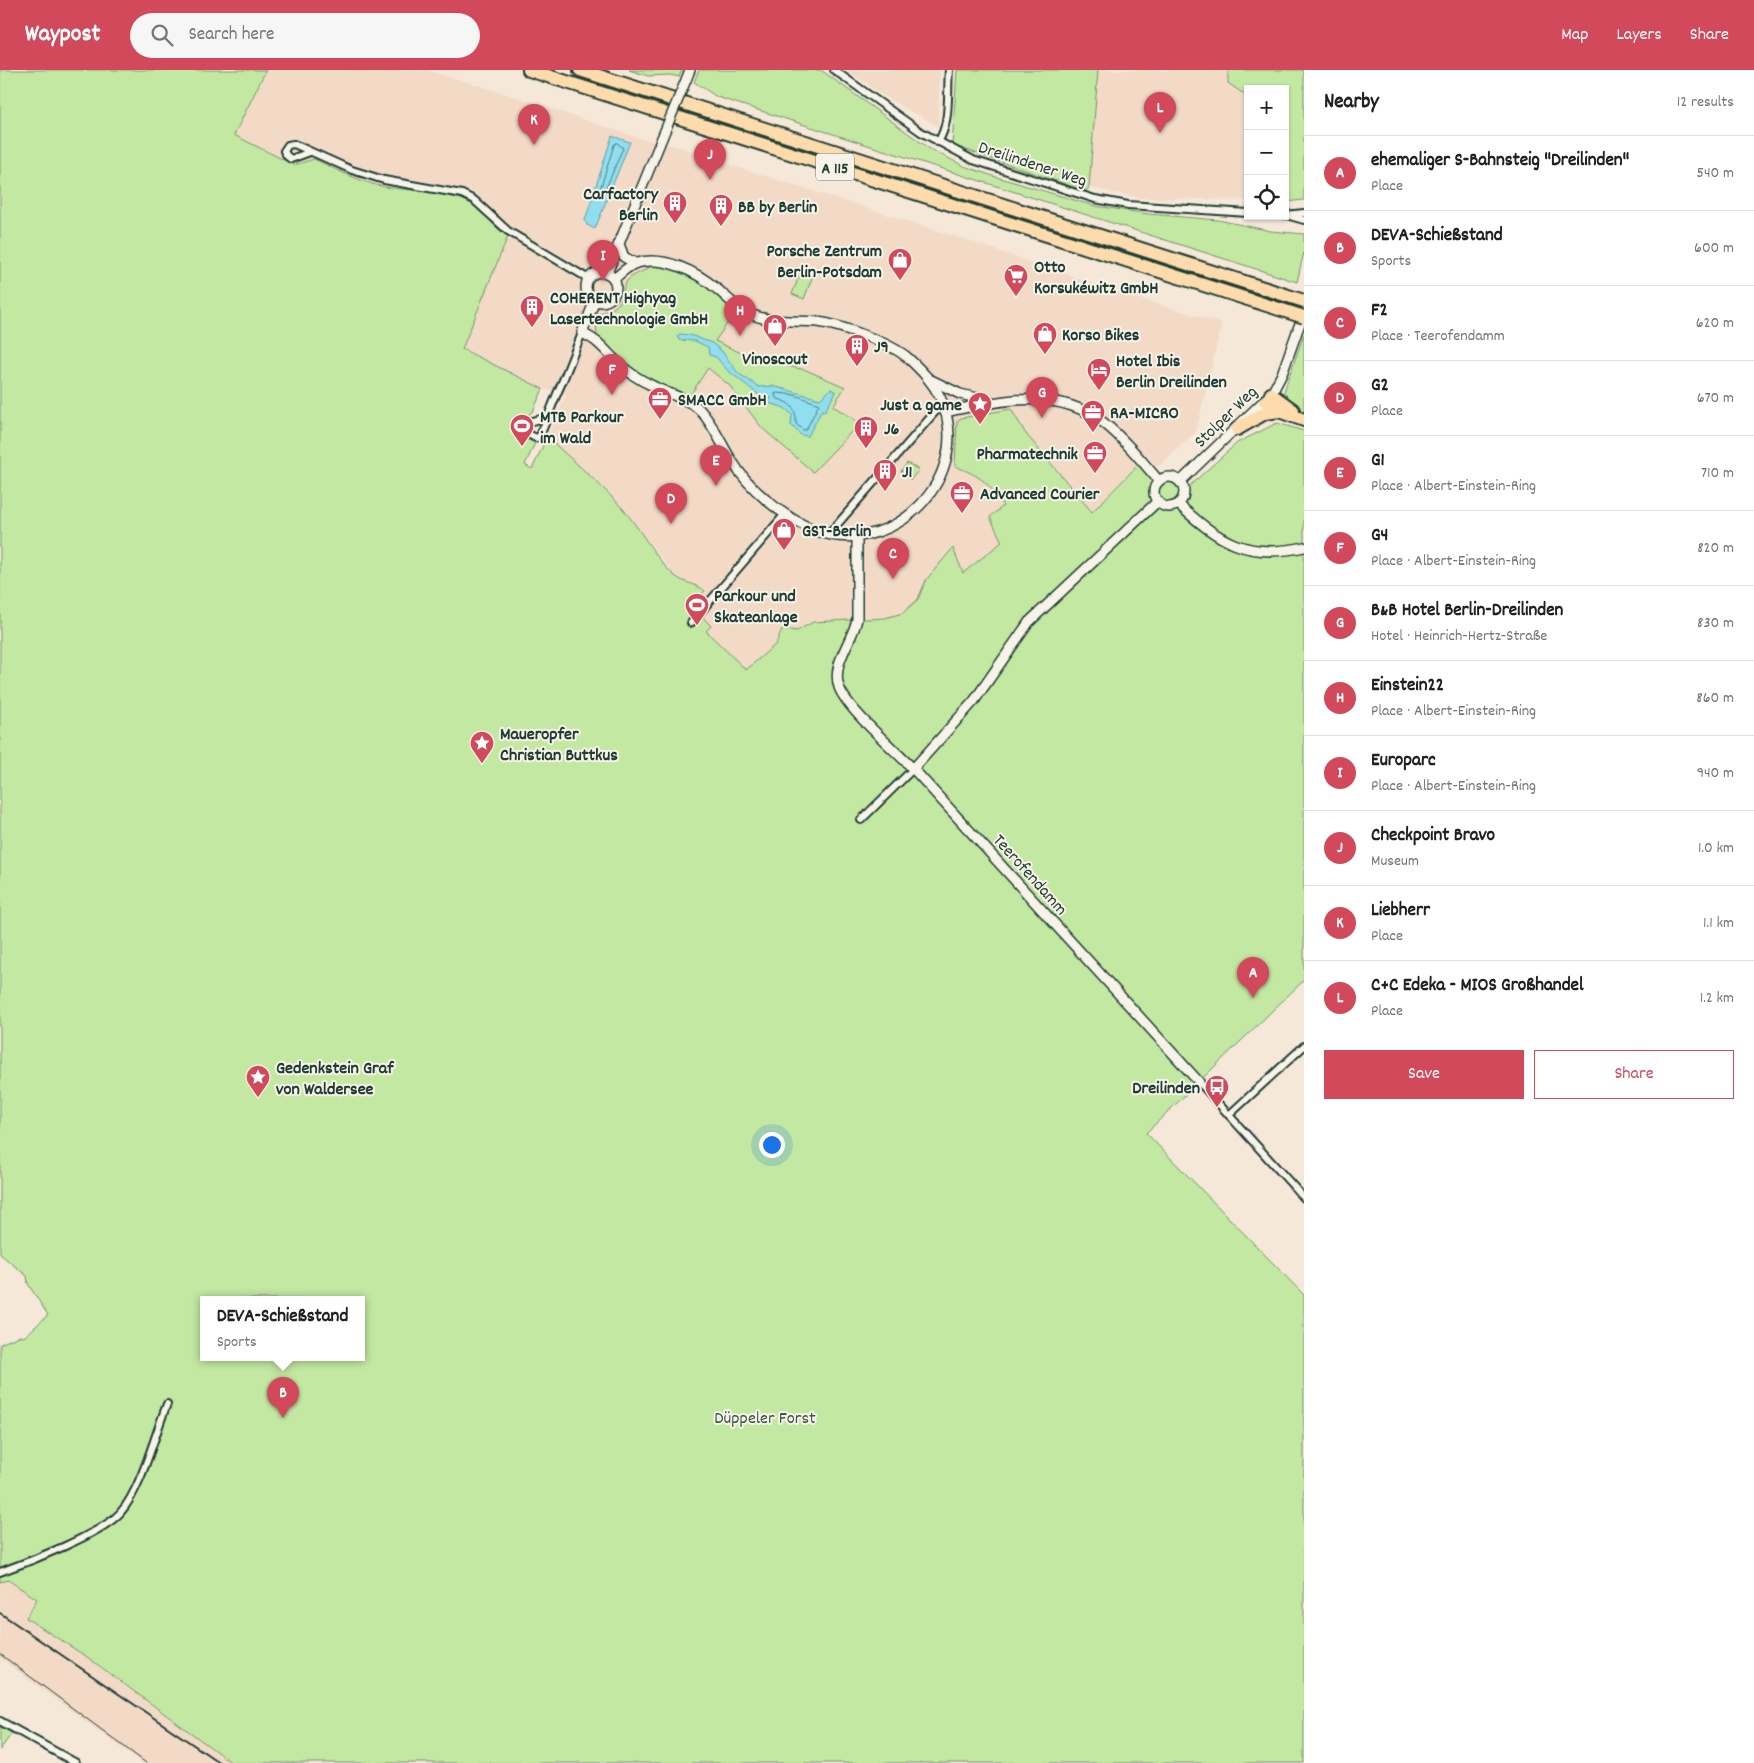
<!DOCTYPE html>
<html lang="en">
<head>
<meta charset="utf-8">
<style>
  :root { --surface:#fff; --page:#f6f6f6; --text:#202124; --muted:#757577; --line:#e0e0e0; --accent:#d1495b }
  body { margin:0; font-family:Dekko,sans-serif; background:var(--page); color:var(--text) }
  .controls { position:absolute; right:15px; top:15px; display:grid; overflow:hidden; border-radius:0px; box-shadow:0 1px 4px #0004 }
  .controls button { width:45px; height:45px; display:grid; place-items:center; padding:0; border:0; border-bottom:1px solid var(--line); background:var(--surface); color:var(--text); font:25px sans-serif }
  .you { position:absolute; left:771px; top:1074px; width:18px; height:18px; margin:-12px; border:4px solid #fff; border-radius:50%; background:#1a73e8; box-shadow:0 0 0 8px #1a73e833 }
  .badge { display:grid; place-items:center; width:32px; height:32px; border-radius:50%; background:var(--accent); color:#fff; font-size:16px; font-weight:700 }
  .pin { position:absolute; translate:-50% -41px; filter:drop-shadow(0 1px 2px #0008) }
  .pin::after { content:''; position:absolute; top:26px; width:18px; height:15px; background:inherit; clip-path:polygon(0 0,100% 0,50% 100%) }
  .popup { position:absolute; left:200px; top:1226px; width:165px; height:65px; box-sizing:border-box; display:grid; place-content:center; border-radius:0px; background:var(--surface); filter:drop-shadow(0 1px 4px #0005); font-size:16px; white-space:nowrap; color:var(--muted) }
  .popup b { font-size:19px; color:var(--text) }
  .popup::after { content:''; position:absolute; left:50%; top:100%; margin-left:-10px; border:10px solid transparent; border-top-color:var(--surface) }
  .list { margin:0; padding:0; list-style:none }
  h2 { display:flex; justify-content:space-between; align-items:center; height:65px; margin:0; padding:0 20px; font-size:21px }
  h2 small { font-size:16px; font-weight:400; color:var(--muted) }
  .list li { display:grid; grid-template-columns:32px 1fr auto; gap:15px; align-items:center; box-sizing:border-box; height:75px; padding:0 20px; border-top:1px solid var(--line) }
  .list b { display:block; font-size:19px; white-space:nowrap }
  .list p { margin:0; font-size:16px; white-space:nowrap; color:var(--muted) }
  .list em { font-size:16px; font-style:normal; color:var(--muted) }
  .actions { display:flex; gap:10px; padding:15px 20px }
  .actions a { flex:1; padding:11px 0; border:1px solid var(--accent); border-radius:0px; text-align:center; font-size:18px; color:var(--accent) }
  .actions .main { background:var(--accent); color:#fff }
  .icon { flex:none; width:28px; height:28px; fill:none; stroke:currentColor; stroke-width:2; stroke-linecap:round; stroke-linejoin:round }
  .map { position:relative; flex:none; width:1304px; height:1693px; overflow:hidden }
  header { display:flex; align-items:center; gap:30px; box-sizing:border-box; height:70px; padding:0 25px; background:var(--accent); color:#fff }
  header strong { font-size:24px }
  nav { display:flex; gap:28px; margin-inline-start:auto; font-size:18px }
  .search { width:350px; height:45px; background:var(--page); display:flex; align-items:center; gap:12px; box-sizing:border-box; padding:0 18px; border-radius:28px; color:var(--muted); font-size:19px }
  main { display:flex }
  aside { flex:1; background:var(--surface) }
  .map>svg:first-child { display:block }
  .built { fill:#f2dac7 }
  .green { fill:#c3e8a2; stroke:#71926b; fill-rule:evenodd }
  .water { fill:#90deef; stroke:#639ea4 }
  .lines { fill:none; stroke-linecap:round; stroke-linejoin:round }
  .shore { stroke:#4c7d7f; stroke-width:1 }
  .street-casing { stroke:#1f3d34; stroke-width:10 }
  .secondary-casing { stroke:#1f3d34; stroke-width:12 }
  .highway-casing { stroke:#1f3d34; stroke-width:16 }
  .street { stroke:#f7f3e8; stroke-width:6 }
  .secondary { stroke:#f7f3e8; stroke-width:9 }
  .highway { stroke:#fedbac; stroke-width:12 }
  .tram { stroke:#1f3d34; stroke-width:1 }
  .rail { stroke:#1f3d34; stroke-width:2 }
  .secondary-bridge-casing { stroke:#1f3d34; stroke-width:12; stroke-linecap:butt }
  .highway-bridge-casing { stroke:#1f3d34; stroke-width:16; stroke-linecap:butt }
  .secondary-bridge { stroke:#f7f3e8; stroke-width:9 }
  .highway-bridge { stroke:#fedbac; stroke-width:12 }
  .labels { text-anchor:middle; stroke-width:4; stroke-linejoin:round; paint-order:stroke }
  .shield { fill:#f7f3e8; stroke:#60746a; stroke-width:1 }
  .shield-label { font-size:16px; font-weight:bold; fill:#1f3d34 }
  .street-label { font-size:18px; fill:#1f3d34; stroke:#f7f3e8 }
  .poi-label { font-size:18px; font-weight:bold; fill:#1f3d34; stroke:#f7f3e8; text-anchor:start }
  .park-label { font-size:18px; fill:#385744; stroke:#f7f3e8 }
</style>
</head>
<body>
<header>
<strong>Waypost</strong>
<div class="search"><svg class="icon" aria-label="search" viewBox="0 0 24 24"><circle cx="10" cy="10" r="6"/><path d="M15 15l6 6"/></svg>Search here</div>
<nav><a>Map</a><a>Layers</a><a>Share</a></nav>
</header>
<main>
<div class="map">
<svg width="1304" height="1693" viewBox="0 0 1304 1693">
  <rect width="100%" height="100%" fill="#f5e8d9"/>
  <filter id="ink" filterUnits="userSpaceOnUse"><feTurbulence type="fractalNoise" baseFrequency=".02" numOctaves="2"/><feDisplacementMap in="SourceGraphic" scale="10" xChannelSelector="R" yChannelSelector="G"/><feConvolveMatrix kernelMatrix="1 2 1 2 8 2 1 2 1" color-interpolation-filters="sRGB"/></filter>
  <g filter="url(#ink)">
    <g class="built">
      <path d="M266,0H426L501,22L639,68L683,78L721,92L961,168L1120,223L1222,253L1196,362L1158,397L1146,385L1092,442L1026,364L1011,339L957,376L955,396L973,404L991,415L1003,436L1002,472L963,503L953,479L926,510L918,529L903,543L885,548L813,552L776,574L746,600L686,542L705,521L699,515L688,514L675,506L624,440L598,413L547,367L566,325L543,319L462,279L508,166L497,160L478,139L465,130L383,116L349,106L314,89L294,95L234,65Z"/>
      <path d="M846,0H942L940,3L938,56L890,30Z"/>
      <path d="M1098,0H1228V13L1248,27V130L1140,128L1089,118Z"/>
      <path d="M8,1510L37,1530L26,1548L87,1587L232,1693H142L0,1588V1512Z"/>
    </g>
    <g class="green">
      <path d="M0,0H266L234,65L294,95L314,89C337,100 360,112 385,117C411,121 440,120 464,130C482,136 491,157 508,166L462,279L543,319L533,341L522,350L516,364L535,373L525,395L532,399L547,367C573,391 600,413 623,439C639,457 658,492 675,506C685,514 696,513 705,521L686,542L692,547L697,541L699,543L711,556L706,561L746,600L776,574L782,559L797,561L813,552L885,548L903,543L918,529L926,510L953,478L963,503L1002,472L990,447L1003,436C988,411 981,407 955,396L957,351L961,348L1011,339L1026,364L1092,442L1139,394L1152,410V432L1155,439L1159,438L1181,439L1187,432V418L1237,373L1277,353L1304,361V910L1146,1063L1304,1225V1693H232L87,1587L26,1548L37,1529L8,1510L0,1512V1274L19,1266L24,1267L48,1245L28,1214L27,1206L0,1184ZM204,1229H362V1287H204Z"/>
      <path d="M629,0H682L679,7L670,5L648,6Z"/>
      <path d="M699,0H821L930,79L964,96L993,106L1095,136L1149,144L1218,150L1271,161L1304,164V182L1297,212L717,27L694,12Z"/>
      <path d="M957,0H1098L1089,118L1085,121L952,75Z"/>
      <path d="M1228,0H1304V130L1285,132V19H1248V27L1228,13Z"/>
      <path d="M653,194C687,200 711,219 736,241L715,271L754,289L806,300L845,317L833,336L860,353L813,402L762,358L729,315L708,298L689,327C665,316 642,309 621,292C612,284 607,274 597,266C593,232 605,249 619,233C624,226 622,217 627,211C634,203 645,202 653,194Z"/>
      <path d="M802,199L814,203L804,229L792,224Z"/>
      <path d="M1304,264V343L1282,327Z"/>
      <path d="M907,393L919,400L910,410L901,401Z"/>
      <circle cx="1169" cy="421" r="11"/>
      <path d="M0,1657L12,1663L0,1680Z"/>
    </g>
    <g class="water">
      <path d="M612,66L630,72L595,159L587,155L585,150Z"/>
      <path d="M680,264L690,265L712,273L721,280L738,303L759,317L773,316L820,329L831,319L836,322L825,341L822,340L808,366L801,365L791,355L792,345C785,336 778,336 768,333L771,328L765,325L763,328L727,300L716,287L709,285L708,277L695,271L679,270L677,266Z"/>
    </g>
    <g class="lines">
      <g class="shore">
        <path d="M617,73L623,78L603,125L600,126L599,123L614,75Z"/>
        <path d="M778,323L795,325L819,334L806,360H803L796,354C796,337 792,334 776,328L775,324Z"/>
      </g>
      <defs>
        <g id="street">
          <path d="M834,0L921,62L973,90L1095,129L1128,135L1248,143"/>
          <path d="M938,72C951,53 947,22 949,0"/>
          <path d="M310,82L291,89L287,86L284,81L288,75L294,74L352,100L384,110L462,124L474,130L508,161L589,209"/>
          <path d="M1285,145L1304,143"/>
          <path d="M1290,146L1304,150"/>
          <path d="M549,347L528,352L524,362L536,368L540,366C548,347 555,327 564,308L582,263"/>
          <path d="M828,465L942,334"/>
          <path d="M691,553L785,444"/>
          <path d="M861,750L913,699"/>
          <path d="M1199,1012L1304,1128"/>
          <path d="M1229,1045L1304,976"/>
          <path d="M0,1502C29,1492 101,1464 120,1443C141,1420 155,1364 167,1334"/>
          <path d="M0,1651L76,1693"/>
        </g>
        <g id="secondary">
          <path d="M686,10L690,0"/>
          <path d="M619,174L624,187L635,193"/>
          <circle cx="601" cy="217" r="15"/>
          <path d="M607,203L662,68"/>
          <path d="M595,230L582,263C602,273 602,278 617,292C627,302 642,311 655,317C670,325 688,328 700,340C714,355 721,374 732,391C749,419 782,446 812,459C892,493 977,406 940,327C932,311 921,300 908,288C891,273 840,255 818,252C794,250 769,254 746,242C734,236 727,227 717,219C697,202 664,185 637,193C629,195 621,203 614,209"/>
          <path d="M929,309L960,324L990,331"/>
          <path d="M945,342C999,331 1056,316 1104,353C1124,369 1142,391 1159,411"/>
          <circle cx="1169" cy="422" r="15"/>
          <path d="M1180,412L1272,323L1282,304L1304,242"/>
          <path d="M1178,434C1219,471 1246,490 1304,477"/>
          <path d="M857,466V549C853,571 831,593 839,617C847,640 899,683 918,704C1011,807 1105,909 1199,1012"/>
          <path d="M913,699L974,631L1029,552L1158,431"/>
        </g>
        <g id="highway">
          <path d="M529,0L1279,239"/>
          <path d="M580,0L1304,231"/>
          <path d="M1271,324L1293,340"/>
          <path d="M1265,331L1282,342L1304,350"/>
          <path d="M1237,359L1265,343L1280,341"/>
        </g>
      </defs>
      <use href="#street" class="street-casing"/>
      <use href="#secondary" class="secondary-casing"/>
      <use href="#highway" class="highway-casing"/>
      <use href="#street" class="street"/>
      <use href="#secondary" class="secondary"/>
      <use href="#highway" class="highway"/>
      <path class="tram" d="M0,1584L146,1693"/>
      <path class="rail" d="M0,1543L220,1693"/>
      <defs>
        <path id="secondary-bridge" d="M662,68L686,10"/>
        <path id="highway-bridge" d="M1279,239L1304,247"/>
      </defs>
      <use href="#secondary-bridge" class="secondary-bridge-casing"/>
      <use href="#highway-bridge" class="highway-bridge-casing"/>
      <use href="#secondary-bridge" class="secondary-bridge"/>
      <use href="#highway-bridge" class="highway-bridge"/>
    </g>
  </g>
  <defs>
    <symbol id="building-pin" viewBox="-11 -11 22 30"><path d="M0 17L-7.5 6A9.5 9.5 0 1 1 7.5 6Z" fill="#d1495b" stroke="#f7f3e8"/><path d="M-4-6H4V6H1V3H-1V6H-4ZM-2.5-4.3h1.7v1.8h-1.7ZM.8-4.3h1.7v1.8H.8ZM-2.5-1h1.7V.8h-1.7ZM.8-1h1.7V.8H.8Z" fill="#fff"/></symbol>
    <symbol id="shop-pin" viewBox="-11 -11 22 30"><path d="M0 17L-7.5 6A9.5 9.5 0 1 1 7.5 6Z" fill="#d1495b" stroke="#f7f3e8"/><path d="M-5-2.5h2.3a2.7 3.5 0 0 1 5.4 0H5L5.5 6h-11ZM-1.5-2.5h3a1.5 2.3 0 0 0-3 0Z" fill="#fff"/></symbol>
    <symbol id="supermarket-pin" viewBox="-11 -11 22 30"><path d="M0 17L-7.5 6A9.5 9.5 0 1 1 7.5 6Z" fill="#d1495b" stroke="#f7f3e8"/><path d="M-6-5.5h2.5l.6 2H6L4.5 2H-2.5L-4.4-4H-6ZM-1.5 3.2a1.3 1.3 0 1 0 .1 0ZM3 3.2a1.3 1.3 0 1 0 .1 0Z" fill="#fff"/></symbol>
    <symbol id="hotel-pin" viewBox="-11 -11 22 30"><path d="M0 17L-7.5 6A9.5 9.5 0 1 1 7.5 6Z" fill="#d1495b" stroke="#f7f3e8"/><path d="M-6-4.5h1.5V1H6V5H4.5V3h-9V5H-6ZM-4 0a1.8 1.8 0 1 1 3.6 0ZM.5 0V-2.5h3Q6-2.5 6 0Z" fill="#fff"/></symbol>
    <symbol id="office-pin" viewBox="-11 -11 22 30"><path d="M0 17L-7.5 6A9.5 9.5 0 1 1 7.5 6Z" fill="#d1495b" stroke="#f7f3e8"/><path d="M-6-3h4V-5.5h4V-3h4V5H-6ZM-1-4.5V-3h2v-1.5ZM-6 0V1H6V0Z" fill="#fff"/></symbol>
    <symbol id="sight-pin" viewBox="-11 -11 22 30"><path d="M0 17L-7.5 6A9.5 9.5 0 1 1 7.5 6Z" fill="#d1495b" stroke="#f7f3e8"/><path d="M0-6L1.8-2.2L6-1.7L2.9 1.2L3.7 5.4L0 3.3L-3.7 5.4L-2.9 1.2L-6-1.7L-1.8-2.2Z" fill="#fff"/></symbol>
    <symbol id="stadium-pin" viewBox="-11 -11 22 30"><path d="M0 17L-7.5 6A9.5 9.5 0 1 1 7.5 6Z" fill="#d1495b" stroke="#f7f3e8"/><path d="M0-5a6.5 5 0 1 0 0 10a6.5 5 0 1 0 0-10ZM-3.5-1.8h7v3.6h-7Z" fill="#fff"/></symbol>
    <symbol id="bus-pin" viewBox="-11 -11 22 30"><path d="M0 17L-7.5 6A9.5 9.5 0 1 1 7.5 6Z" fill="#d1495b" stroke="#f7f3e8"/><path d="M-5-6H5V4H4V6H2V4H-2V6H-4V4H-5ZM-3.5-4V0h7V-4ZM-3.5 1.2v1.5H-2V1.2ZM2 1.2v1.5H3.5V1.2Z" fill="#fff"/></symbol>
  </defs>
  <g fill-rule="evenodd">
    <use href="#building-pin" x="661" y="119" width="28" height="38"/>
    <use href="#building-pin" x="707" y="122" width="28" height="38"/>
    <use href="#shop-pin" x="886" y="176" width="28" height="38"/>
    <use href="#supermarket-pin" x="1002" y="192" width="28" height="38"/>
    <use href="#building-pin" x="518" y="223" width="28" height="38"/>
    <use href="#shop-pin" x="761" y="242" width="28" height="38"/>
    <use href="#shop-pin" x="1031" y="250" width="28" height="38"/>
    <use href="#building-pin" x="843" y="262" width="28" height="38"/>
    <use href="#hotel-pin" x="1085" y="286" width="28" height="38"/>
    <use href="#office-pin" x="646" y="315" width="28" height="38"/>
    <use href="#sight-pin" x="966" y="320" width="28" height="38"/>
    <use href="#office-pin" x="1079" y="328" width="28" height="38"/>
    <use href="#stadium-pin" x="508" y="342" width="28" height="38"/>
    <use href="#building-pin" x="852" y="344" width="28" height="38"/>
    <use href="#office-pin" x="1081" y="369" width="28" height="38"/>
    <use href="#building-pin" x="871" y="387" width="28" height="38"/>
    <use href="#office-pin" x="948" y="409" width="28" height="38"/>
    <use href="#shop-pin" x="770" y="446" width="28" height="38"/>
    <use href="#stadium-pin" x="683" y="521" width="28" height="38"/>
    <use href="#sight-pin" x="468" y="659" width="28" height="38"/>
    <use href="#sight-pin" x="244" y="993" width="28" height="38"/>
    <use href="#bus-pin" x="1203" y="1003" width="28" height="38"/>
  </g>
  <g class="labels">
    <rect class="shield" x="816" y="83.5" width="38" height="27" rx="4"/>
    <g class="shield-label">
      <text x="835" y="103">A 115</text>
    </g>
    <g class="street-label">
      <text transform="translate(1033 93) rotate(18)" y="6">Dreilindener Weg</text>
      <text transform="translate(1225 346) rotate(-44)" y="6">Stolper Weg</text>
      <text transform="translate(1031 804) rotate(48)" y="6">Teerofendamm</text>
    </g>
    <g class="poi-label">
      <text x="658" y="129" text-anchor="end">Carfactory<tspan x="658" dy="21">Berlin</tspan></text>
      <text x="738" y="142">BB by Berlin</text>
      <text x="882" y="186" text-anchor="end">Porsche Zentrum<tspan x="882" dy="21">Berlin-Potsdam</tspan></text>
      <text x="1034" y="202">Otto<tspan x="1034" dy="21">Korsukéwitz GmbH</tspan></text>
      <text x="550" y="233">COHERENT Highyag<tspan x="550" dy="21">Lasertechnologie GmbH</tspan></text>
      <text x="1062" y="270">Korso Bikes</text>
      <text x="874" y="282">J9</text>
      <text x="775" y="294" text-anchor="middle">Vinoscout</text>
      <text x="1116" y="296">Hotel Ibis<tspan x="1116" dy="21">Berlin Dreilinden</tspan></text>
      <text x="678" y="335">SMACC GmbH</text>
      <text x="962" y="340" text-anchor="end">Just a game</text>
      <text x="1110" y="348">RA-MICRO</text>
      <text x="540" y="352">MTB Parkour<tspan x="540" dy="21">im Wald</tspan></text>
      <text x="884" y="364">J6</text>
      <text x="1078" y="389" text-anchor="end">Pharmatechnik</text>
      <text x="902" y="407">J1</text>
      <text x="980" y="429">Advanced Courier</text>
      <text x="802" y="466">GST-Berlin</text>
      <text x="714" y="531">Parkour und<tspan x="714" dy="21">Skateanlage</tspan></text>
      <text x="500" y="669">Maueropfer<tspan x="500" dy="21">Christian Buttkus</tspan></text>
      <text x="276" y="1003">Gedenkstein Graf<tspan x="276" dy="21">von Waldersee</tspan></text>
      <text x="1200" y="1023" text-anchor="end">Dreilinden</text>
    </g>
    <g class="park-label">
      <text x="765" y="1353">Düppeler Forst</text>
    </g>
  </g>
</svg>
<div class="controls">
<button>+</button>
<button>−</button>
<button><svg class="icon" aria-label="locate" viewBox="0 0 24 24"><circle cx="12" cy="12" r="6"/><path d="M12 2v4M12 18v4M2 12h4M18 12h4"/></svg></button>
</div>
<div class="you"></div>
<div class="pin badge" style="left:1253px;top:928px">A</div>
<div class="pin badge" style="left:283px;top:1348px">B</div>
<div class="popup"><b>DEVA-Schießstand</b>Sports</div>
<div class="pin badge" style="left:893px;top:509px">C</div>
<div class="pin badge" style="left:671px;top:454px">D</div>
<div class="pin badge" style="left:716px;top:416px">E</div>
<div class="pin badge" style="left:612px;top:325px">F</div>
<div class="pin badge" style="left:1042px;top:348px">G</div>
<div class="pin badge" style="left:740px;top:266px">H</div>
<div class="pin badge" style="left:603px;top:211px">I</div>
<div class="pin badge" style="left:710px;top:110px">J</div>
<div class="pin badge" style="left:534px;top:75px">K</div>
<div class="pin badge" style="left:1160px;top:63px">L</div>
</div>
<aside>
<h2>Nearby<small>12 results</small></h2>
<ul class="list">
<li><span class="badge">A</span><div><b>ehemaliger S-Bahnsteig &quot;Dreilinden&quot;</b><p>Place</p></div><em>540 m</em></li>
<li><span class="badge">B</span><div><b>DEVA-Schießstand</b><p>Sports</p></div><em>600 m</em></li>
<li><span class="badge">C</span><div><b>F2</b><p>Place · Teerofendamm</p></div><em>620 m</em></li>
<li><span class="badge">D</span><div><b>G2</b><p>Place</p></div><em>670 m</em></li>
<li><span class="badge">E</span><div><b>G1</b><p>Place · Albert-Einstein-Ring</p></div><em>710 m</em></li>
<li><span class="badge">F</span><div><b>G4</b><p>Place · Albert-Einstein-Ring</p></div><em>820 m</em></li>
<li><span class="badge">G</span><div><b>B&amp;B Hotel Berlin-Dreilinden</b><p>Hotel · Heinrich-Hertz-Straße</p></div><em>830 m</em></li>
<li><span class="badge">H</span><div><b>Einstein22</b><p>Place · Albert-Einstein-Ring</p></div><em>860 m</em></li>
<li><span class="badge">I</span><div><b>Europarc</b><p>Place · Albert-Einstein-Ring</p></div><em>940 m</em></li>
<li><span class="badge">J</span><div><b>Checkpoint Bravo</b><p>Museum</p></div><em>1.0 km</em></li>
<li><span class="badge">K</span><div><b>Liebherr</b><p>Place</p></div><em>1.1 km</em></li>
<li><span class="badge">L</span><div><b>C+C Edeka - MIOS Großhandel</b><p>Place</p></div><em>1.2 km</em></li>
</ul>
<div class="actions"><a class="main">Save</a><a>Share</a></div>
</aside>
</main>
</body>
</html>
